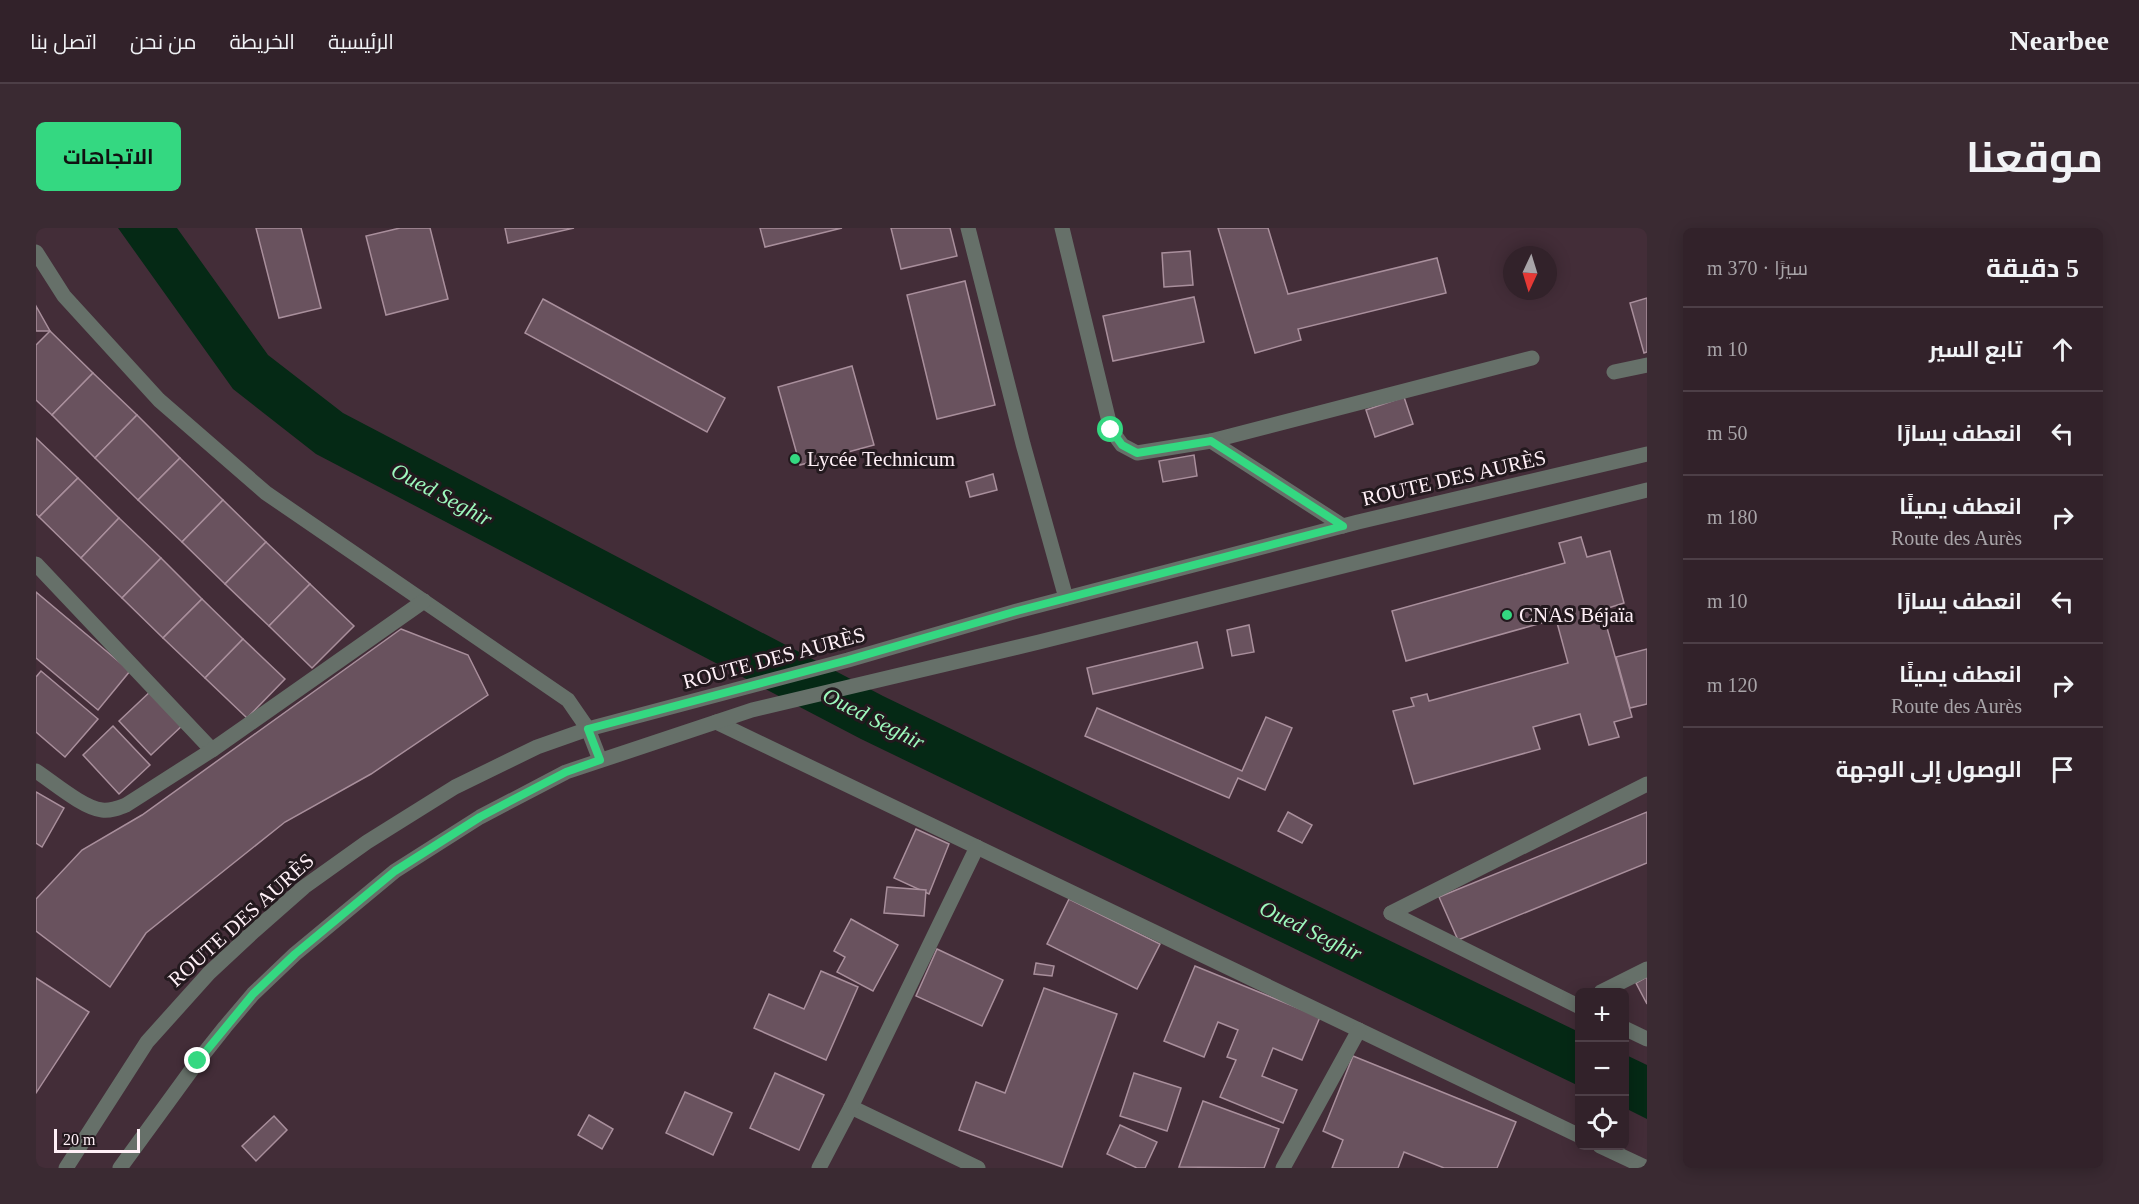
<!DOCTYPE html>
<html lang="ar">
<head>
<meta charset="utf-8">
<style>
  :root { --surface:#32222a; --page:#3a2a32; --text:#f1f3f6; --muted:#a8a4a8; --line:#4d3f47; --accent:#34d881 }
  body { margin:0; font-family:"Times New Roman",Cairo,serif; background:var(--page); color:var(--text); direction:rtl }
  .controls { position:absolute; right:18px; bottom:18px; display:grid; overflow:hidden; border-radius:9px; box-shadow:0 3px 15px #0003 }
  .controls button { width:54px; height:54px; display:grid; place-items:center; padding:0; border:0; border-bottom:2px solid var(--line); background:var(--surface); color:var(--text); font:30px sans-serif }
  .compass { position:absolute; left:1467px; top:18px; width:54px; height:54px; border-radius:50%; background:var(--surface); box-shadow:0 3px 15px #0003; rotate:184deg }
  .scale { position:absolute; left:18px; bottom:15px; width:86px; box-sizing:border-box; padding-left:6px; border:3px solid #fff0f7; border-top:0; font-size:16px; line-height:21px; white-space:nowrap; color:#fff0f7; -webkit-text-stroke:4px #23191e; paint-order:stroke }
  .stop { position:absolute; width:18px; height:18px; margin:-14px; border:4px solid #34d881; border-radius:50%; background:#fff }
  .stop.end { background:#34d881; border-color:#fff; box-shadow:0 2px 6px #0008 }
  .list { margin:0; padding:0; list-style:none }
  h2 { display:flex; justify-content:space-between; align-items:center; height:78px; margin:0; padding:0 24px; font-size:26px }
  h2 small { font-size:20px; font-weight:400; color:var(--muted) }
  .list li { display:grid; grid-template-columns:39px 1fr auto; gap:18px; align-items:center; box-sizing:border-box; height:84px; padding:0 24px; border-top:2px solid var(--line) }
  .list b { display:block; font-size:22px; white-space:nowrap }
  .list p { margin:0; font-size:20px; white-space:nowrap; color:var(--muted) }
  .list em { font-size:20px; font-style:normal; color:var(--muted) }
  .icon { flex:none; width:33px; height:33px; fill:none; stroke:currentColor; stroke-width:2; stroke-linecap:round; stroke-linejoin:round }
  .map { position:relative; flex:none; width:1611px; height:940px; overflow:hidden; direction:ltr; border-radius:9px }
  header { display:flex; align-items:center; gap:36px; box-sizing:border-box; height:84px; padding:0 30px; background:var(--surface); border-bottom:2px solid var(--line) }
  header strong { font-size:28px }
  nav { display:flex; gap:33px; margin-inline-start:auto; font-size:21px }
  .intro { display:flex; align-items:center; justify-content:space-between; box-sizing:border-box; height:144px; padding:0 36px }
  h1 { margin:0; font-size:42px }
  .button { padding:15px 27px; border-radius:9px; background:var(--accent); color:#111; font-size:21px; font-weight:700 }
  main { display:flex; gap:36px; padding:0 36px }
  aside { flex:1; background:var(--surface); border-radius:9px; box-shadow:0 3px 15px #0003 }
  .map>svg:first-child { display:block }
  .water { fill:#052915 }
  .building { fill:#69525e; stroke:#a98f9c; stroke-width:1.5 }
  .lines { fill:none; stroke-linecap:round; stroke-linejoin:round }
  .service { stroke:#667069; stroke-width:15 }
  .minor { stroke:#667069; stroke-width:15 }
  .tertiary { stroke:#667069; stroke-width:15 }
  .route { stroke:#34d881; stroke-width:8 }
  .poi-dot { fill:#34d881; stroke:#23191e; stroke-width:2 }
  .labels { text-anchor:middle; stroke-width:6; stroke-linejoin:round; paint-order:stroke }
  .poi-label { font-size:21px; fill:#fff0f7; stroke:#23191e; text-anchor:start }
  .street-label { font-size:21px; fill:#fff0f7; stroke:#23191e }
  .water-label { font-size:22px; font-style:italic; fill:#9df9bd; stroke:#23191e }
</style>
</head>
<body>
<header>
<strong>Nearbee</strong>
<nav><a>الرئيسية</a><a>الخريطة</a><a>من نحن</a><a>اتصل بنا</a></nav>
</header>
<div class="intro"><h1>موقعنا</h1><a class="button">الاتجاهات</a></div>
<main>
<aside>
<h2>5 دقيقة<small>سيرًا · 370 m</small></h2>
<ul class="list">
<li><svg class="icon" aria-label="ahead" viewBox="0 0 24 24"><path d="M12 20V5M6 11l6-6 6 6"/></svg><div><b>تابع السير</b></div><em>10 m</em></li>
<li><svg class="icon" aria-label="left" viewBox="0 0 24 24"><path d="M17 20v-9H6M10 6l-5 5 5 5"/></svg><div><b>انعطف يسارًا</b></div><em>50 m</em></li>
<li><svg class="icon" aria-label="right" viewBox="0 0 24 24"><path d="M7 20v-9h11M14 6l5 5-5 5"/></svg><div><b>انعطف يمينًا</b><p>Route des Aurès</p></div><em>180 m</em></li>
<li><svg class="icon" aria-label="left" viewBox="0 0 24 24"><path d="M17 20v-9H6M10 6l-5 5 5 5"/></svg><div><b>انعطف يسارًا</b></div><em>10 m</em></li>
<li><svg class="icon" aria-label="right" viewBox="0 0 24 24"><path d="M7 20v-9h11M14 6l5 5-5 5"/></svg><div><b>انعطف يمينًا</b><p>Route des Aurès</p></div><em>120 m</em></li>
<li><svg class="icon" aria-label="arrive" viewBox="0 0 24 24"><path d="M6 21V4h12l-3 4 3 4H6"/></svg><div><b>الوصول إلى الوجهة</b></div></li>
</ul>
</aside>
<div class="map">
<svg width="1611" height="940" viewBox="0 0 1611 940">
  <rect width="100%" height="100%" fill="#432d38"/>
  <g class="water">
    <path d="M82,0H141L232,127L307,185L847,468L1543,804V858L825,511L280,226L197,161Z"/>
    <path d="M1588,826L1611,837V891L1589,880Z"/>
  </g>
  <g class="building">
    <path d="M220,0H265L285,80L243,90Z"/>
    <path d="M364,0H394L412,71L350,87L330,8Z"/>
    <path d="M469,0H538L472,15Z"/>
    <path d="M724,0H806L729,19Z"/>
    <path d="M855,0H914L921,28L865,41Z"/>
    <path d="M1182,0H1232L1252,66L1401,30L1410,65L1262,101L1265,112L1219,125Z"/>
    <path d="M1154,23L1157,57L1128,59L1126,25Z"/>
    <path d="M929,53L959,177L901,191L871,67Z"/>
    <path d="M1158,69L1168,114L1077,133L1067,88Z"/>
    <path d="M1611,70V124L1608,125L1594,75Z"/>
    <path d="M507,71L689,170L671,204L489,105Z"/>
    <path d="M0,78L14,103H0Z"/>
    <path d="M14,103L57,145L16,187L0,172V117Z"/>
    <path d="M816,138L838,217L764,237L742,159Z"/>
    <path d="M57,145L101,187L59,230L16,187Z"/>
    <path d="M1368,169L1377,196L1339,209L1330,182Z"/>
    <path d="M101,187L144,230L102,272L59,230Z"/>
    <path d="M0,210L42,250L3,289L0,286Z"/>
    <path d="M1158,227L1161,248L1127,254L1123,233Z"/>
    <path d="M144,230L187,272L146,314L102,272Z"/>
    <path d="M957,246L961,262L934,269L930,254Z"/>
    <path d="M42,250L83,290L45,330L3,289Z"/>
    <path d="M187,272L230,314L189,356L146,314Z"/>
    <path d="M83,290L125,330L86,370L45,330Z"/>
    <path d="M1545,309L1551,329L1574,323L1588,375L1566,382L1596,489L1578,494L1583,509L1553,517L1544,486L1497,499L1504,521L1378,556L1357,483L1378,478L1375,470L1391,466L1393,473L1532,435L1520,391L1370,433L1356,383L1529,335L1523,315Z"/>
    <path d="M230,314L274,356L233,398L189,356Z"/>
    <path d="M125,330L166,371L127,410L86,370Z"/>
    <path d="M274,356L318,398L276,440L233,398Z"/>
    <path d="M0,364L94,443L62,482L0,430Z"/>
    <path d="M166,371L207,411L169,450L127,410Z"/>
    <path d="M1213,397L1218,424L1196,428L1191,402Z"/>
    <path d="M365,401L432,427L452,467L335,546L249,594L110,705L74,759L0,703V671L46,622L106,587Z"/>
    <path d="M207,411L249,451L211,490L169,450Z"/>
    <path d="M1161,414L1167,440L1057,466L1051,440Z"/>
    <path d="M1611,421V476L1594,480L1580,429Z"/>
    <path d="M5,443L62,491L29,529L0,504V449Z"/>
    <path d="M117,461L149,495L115,527L83,493Z"/>
    <path d="M1061,480L1206,543L1230,489L1256,500L1229,562L1202,550L1193,570L1049,508Z"/>
    <path d="M77,498L114,537L83,566L47,527Z"/>
    <path d="M0,564L28,580L6,619L0,615Z"/>
    <path d="M1252,584L1276,597L1266,615L1242,603Z"/>
    <path d="M1611,584V635L1422,712L1403,669Z"/>
    <path d="M880,601L913,616L893,666L858,650Z"/>
    <path d="M851,659L890,662L888,688L848,685Z"/>
    <path d="M1033,671L1124,716L1101,761L1011,716Z"/>
    <path d="M815,691L862,717L837,763L801,744L809,729L798,723Z"/>
    <path d="M901,721L967,752L946,798L880,768Z"/>
    <path d="M1000,735L1018,738L1016,748L998,746Z"/>
    <path d="M1159,738L1284,789L1266,832L1237,820L1226,848L1261,862L1247,895L1184,869L1200,832L1191,829L1202,802L1182,794L1168,829L1128,813Z"/>
    <path d="M785,743L822,759L790,832L718,800L733,766L768,781Z"/>
    <path d="M1611,749V776L1600,755Z"/>
    <path d="M0,750L53,784L0,865Z"/>
    <path d="M1008,760L1081,786L1026,939L923,902L940,854L969,865Z"/>
    <path d="M1317,828L1480,894L1461,940H1408L1368,924L1362,940H1296L1307,912L1287,903Z"/>
    <path d="M739,845L788,867L763,922L714,900Z"/>
    <path d="M1098,845L1145,860L1131,903L1084,888Z"/>
    <path d="M649,864L696,885L677,927L630,905Z"/>
    <path d="M1167,873L1243,901L1228,940L1143,939Z"/>
    <path d="M553,887L577,901L566,921L542,907Z"/>
    <path d="M238,888L251,902L220,933L206,918Z"/>
    <path d="M1084,897L1121,914L1109,940H1101L1071,926Z"/>
  </g>
  <g class="lines">
    <g class="service">
      <path d="M932,0L987,216L1030,370"/>
      <path d="M1026,0L1075,202L1086,217L1101,225L1175,213L1496,130"/>
      <path d="M1578,144L1611,137"/>
      <path d="M1175,213L1307,298"/>
    </g>
    <g class="minor">
      <path d="M0,24L28,68L123,172L230,265L532,472L552,501L564,532"/>
      <path d="M0,336L176,522"/>
      <path d="M680,494L1544,908"/>
      <path d="M0,543C17,554 47,580 66,582C75,583 82,580 90,577L176,522L388,373"/>
      <path d="M1355,685L1611,556"/>
      <path d="M1355,685L1544,779"/>
      <path d="M1565,764L1611,741"/>
      <path d="M1588,800L1611,811"/>
      <path d="M815,879L942,940"/>
      <path d="M1564,918L1611,940"/>
      <path d="M783,940L815,879L941,619"/>
      <path d="M1247,940L1323,802"/>
    </g>
    <g class="tertiary">
      <path d="M30,940L111,814L173,745L218,703L268,659L331,614L419,559L501,519L552,501L812,432L981,383L1322,294L1611,226"/>
      <path d="M84,940L162,833L189,799L217,766L259,726L359,643L444,589L530,544L716,482L1003,414L1611,262"/>
    </g>
  </g>
  <g class="lines">
    <path class="route" d="M162,833L217,766L259,726L359,643L444,589L530,544L564,532L552,501L812,432L981,383L1307,298L1175,213L1101,225L1086,217L1075,202"/>
  </g>
  <g class="poi-dot">
    <circle cx="759" cy="231" r="6"/>
    <circle cx="1471" cy="387" r="6"/>
  </g>
  <g class="labels">
    <g class="poi-label">
      <text x="771" y="238">Lycée Technicum</text>
      <text x="1483" y="394">CNAS Béjaïa</text>
    </g>
    <g class="street-label">
      <text transform="translate(1418 250) rotate(-13)" y="7">ROUTE DES AURÈS</text>
      <text transform="translate(738 430) rotate(-15)" y="7">ROUTE DES AURÈS</text>
      <text transform="translate(205 692) rotate(-42)" y="7">ROUTE DES AURÈS</text>
    </g>
    <g class="water-label">
      <text transform="translate(406 266) rotate(28)" y="8">Oued Seghir</text>
      <text transform="translate(838 490) rotate(27)" y="8">Oued Seghir</text>
      <text transform="translate(1275 702) rotate(26)" y="8">Oued Seghir</text>
    </g>
  </g>
</svg>
<div class="controls">
<button>+</button>
<button>−</button>
<button><svg class="icon" aria-label="locate" viewBox="0 0 24 24"><circle cx="12" cy="12" r="6"/><path d="M12 2v4M12 18v4M2 12h4M18 12h4"/></svg></button>
</div>
<svg class="compass" viewBox="-18 -18 36 36"><path d="M0-13l5 13h-10z" fill="#e53935"/><path d="M0 13l5-13h-10z" fill="#a8a4a8"/></svg>
<div class="scale">20 m</div>
<div class="stop" style="left:1075px;top:202px"></div>
<div class="stop end" style="left:162px;top:833px"></div>
</div>
</main>
</body>
</html>
